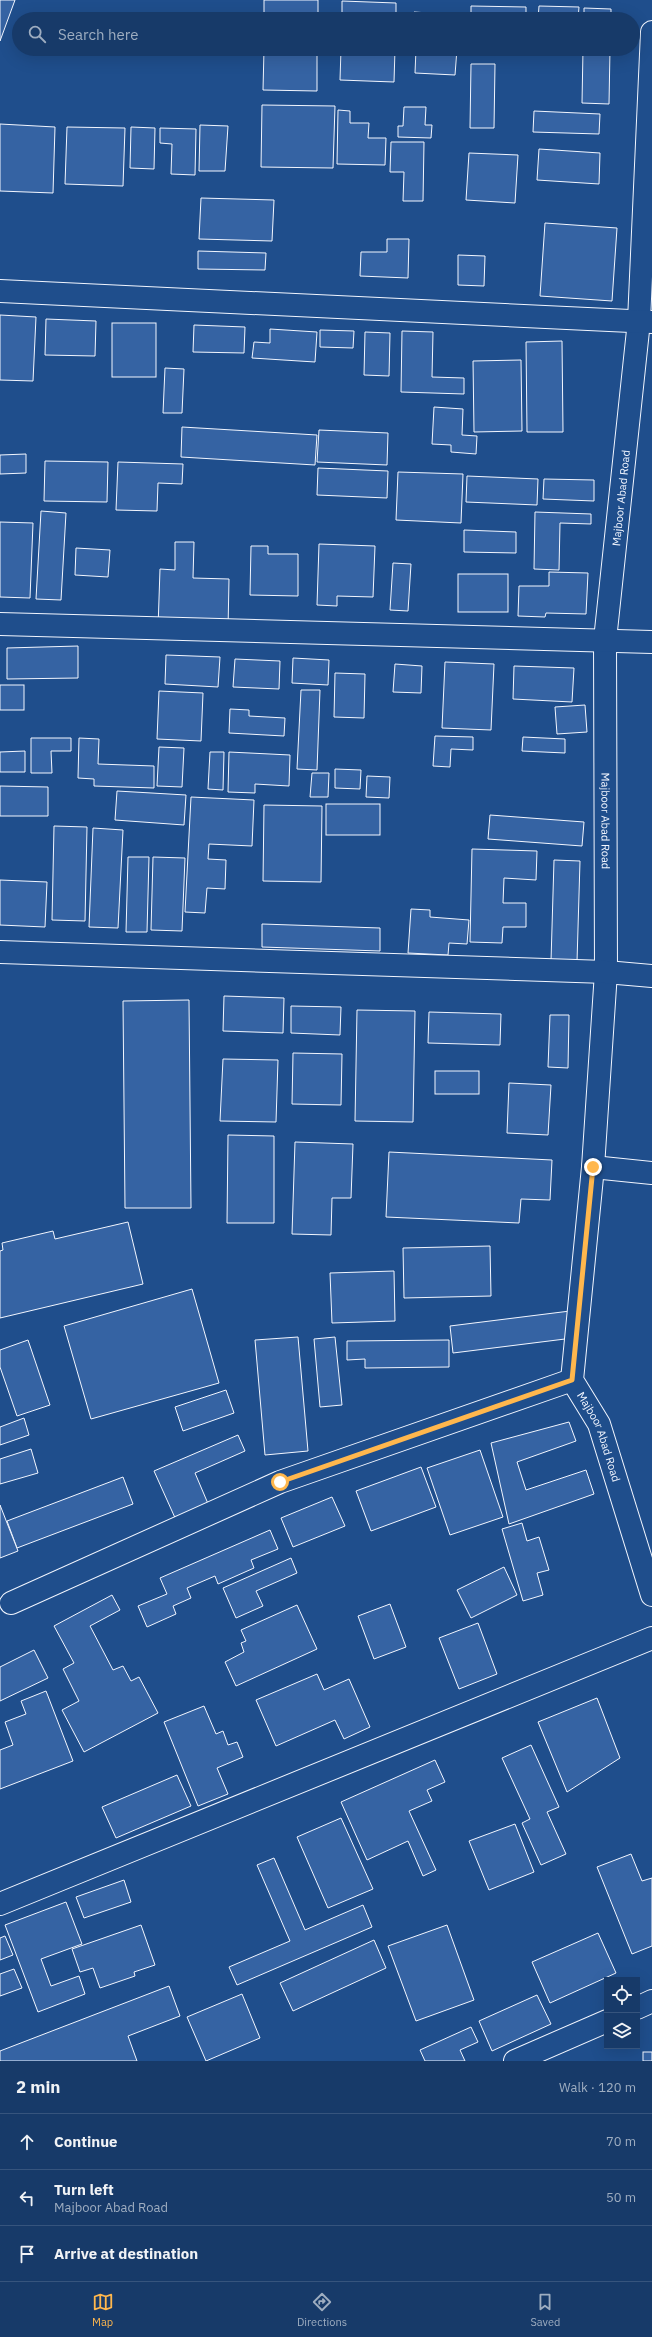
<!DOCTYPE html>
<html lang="en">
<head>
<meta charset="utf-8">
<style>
  :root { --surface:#173a69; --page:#20416f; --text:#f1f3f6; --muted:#9eadc0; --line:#36547d; --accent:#ffb74d }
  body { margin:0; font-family:"IBM Plex Sans",sans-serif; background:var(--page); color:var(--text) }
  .controls { position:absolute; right:12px; bottom:12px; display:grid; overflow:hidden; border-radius:0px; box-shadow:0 4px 16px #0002 }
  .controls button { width:36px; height:36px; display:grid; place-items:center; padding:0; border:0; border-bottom:1px solid var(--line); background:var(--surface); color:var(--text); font:20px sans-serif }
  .stop { position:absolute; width:12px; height:12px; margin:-9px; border:3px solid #ffb74d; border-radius:50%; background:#fff }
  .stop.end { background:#ffb74d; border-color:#fff; box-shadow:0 1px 4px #0008 }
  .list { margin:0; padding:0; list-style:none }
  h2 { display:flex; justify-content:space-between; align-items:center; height:52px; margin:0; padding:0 16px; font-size:17px }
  h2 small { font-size:13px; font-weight:400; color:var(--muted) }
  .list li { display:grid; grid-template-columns:26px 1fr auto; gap:12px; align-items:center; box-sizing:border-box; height:56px; padding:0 16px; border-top:1px solid var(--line) }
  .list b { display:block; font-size:15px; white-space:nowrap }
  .list p { margin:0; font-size:13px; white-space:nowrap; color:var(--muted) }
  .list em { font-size:13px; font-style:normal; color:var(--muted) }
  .icon { flex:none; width:22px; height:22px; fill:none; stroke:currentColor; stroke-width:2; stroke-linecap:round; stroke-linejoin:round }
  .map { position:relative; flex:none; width:652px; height:2061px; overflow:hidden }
  .search { position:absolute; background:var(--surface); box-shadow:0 4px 16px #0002; left:12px; right:12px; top:12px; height:44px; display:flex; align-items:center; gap:10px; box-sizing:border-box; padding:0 14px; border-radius:22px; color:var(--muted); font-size:15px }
  .sheet { height:220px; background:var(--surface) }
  nav { display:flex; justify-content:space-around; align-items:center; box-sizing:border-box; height:56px; border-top:1px solid var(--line); background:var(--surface); font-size:11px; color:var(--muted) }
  nav a { display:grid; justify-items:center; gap:2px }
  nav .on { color:var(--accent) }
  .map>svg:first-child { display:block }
  .building { fill:#3563a3; stroke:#f2f6ff }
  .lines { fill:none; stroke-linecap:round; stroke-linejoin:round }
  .minor-casing { stroke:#f2f6ff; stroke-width:24 }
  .minor { stroke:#1f4e8c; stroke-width:22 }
  .route { stroke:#ffb74d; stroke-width:5 }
  .labels { text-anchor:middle; stroke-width:3; stroke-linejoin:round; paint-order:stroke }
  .street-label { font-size:11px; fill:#f2f6ff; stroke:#1f4e8c }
</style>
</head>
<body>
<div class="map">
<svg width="652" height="2061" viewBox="0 0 652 2061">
  <rect width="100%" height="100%" fill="#1f4e8c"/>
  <g class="building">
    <path d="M0,0H15L0,41Z"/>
    <rect x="264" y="0" width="54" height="19"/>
    <path d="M342,1L396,3V19H342Z"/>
    <path d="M471,6L526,7V19H471Z"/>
    <path d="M539,6L579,7L578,19H538Z"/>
    <path d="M584,8L611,9V19H584Z"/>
    <path d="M414,12L458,15V19H413Z"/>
    <path d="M264,49H317V91L263,90Z"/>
    <path d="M341,49H395L394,82L340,80Z"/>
    <path d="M416,49H457L455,75L415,73Z"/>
    <path d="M583,49H610L609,104L582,103Z"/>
    <path d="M471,64H495L494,128H470Z"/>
    <path d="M262,105L335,106L333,168L261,167Z"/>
    <path d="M404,107H426L425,125H432L431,138L398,137V126H403Z"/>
    <path d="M338,110L350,111V123H369L368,138H386L385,165L337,164Z"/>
    <path d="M534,111L600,114L599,134L533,132Z"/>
    <path d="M0,124L55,127L53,193L0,191Z"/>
    <path d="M200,125L228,126L225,171H199Z"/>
    <path d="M67,127L125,128L123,186L65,184Z"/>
    <path d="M131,127L155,128L154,169L130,168Z"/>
    <path d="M160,128L196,129L195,175L171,174L172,144L160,143Z"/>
    <path d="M391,142H424L423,201H403L404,172H390Z"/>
    <path d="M539,149L600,153L599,184L537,180Z"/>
    <path d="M469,153L518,155L515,203L466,200Z"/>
    <path d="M201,198L274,200L272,241L199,239Z"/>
    <path d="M545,223L617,228L612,301L540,296Z"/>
    <path d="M387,239H409L408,278L360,276L361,252H387Z"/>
    <path d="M198,251L266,253L265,270L198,269Z"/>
    <path d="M458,255L485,256L484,286L458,285Z"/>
    <path d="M0,315L36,317L33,381L0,380Z"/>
    <path d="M46,319L96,321L95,356L45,355Z"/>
    <rect x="112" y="323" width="44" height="54"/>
    <path d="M194,325L245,327L244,353L193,352Z"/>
    <path d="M270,329L317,332L315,362L252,358L254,342L270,343Z"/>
    <path d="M320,330L354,331L353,348L320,347Z"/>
    <path d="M402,331L433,332L432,377L464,378V394L401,392Z"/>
    <path d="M365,332L390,333L389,376L364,375Z"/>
    <path d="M562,341L563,432H527L526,342Z"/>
    <path d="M521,360L522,431L474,432L473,361Z"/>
    <path d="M165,368L184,369L182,413H163Z"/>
    <path d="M434,407L463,409L462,435L477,436L476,454L451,452V445L432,444Z"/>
    <path d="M182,427L317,435L315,465L181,457Z"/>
    <path d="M319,430L388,433L387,465L317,462Z"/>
    <path d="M26,454V473L0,474V455Z"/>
    <path d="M45,461L108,462L107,502L44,501Z"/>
    <path d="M118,462L183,464L182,484L158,483L157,511L116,510Z"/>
    <path d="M318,468L388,471L387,498L317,495Z"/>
    <path d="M398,472L463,474L461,523L396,520Z"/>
    <path d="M467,476L538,479L537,505L466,502Z"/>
    <path d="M544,479L594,480V501L543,499Z"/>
    <path d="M41,511L66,513L61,600L36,599Z"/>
    <path d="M535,512L591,514V524L560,523L559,570L534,569Z"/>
    <path d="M0,522L33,523L30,598L0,597Z"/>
    <path d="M464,530L516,532V553L464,552Z"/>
    <path d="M175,542H194L193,578L229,579L228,630L158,628L160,569L175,570Z"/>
    <path d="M319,544L375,546L373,597L337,596V606L317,605Z"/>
    <path d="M251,546H268V554H298V596L250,595Z"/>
    <path d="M76,548L110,550L108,577L75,575Z"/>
    <path d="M393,563L411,564L408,611L390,610Z"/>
    <path d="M549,572L588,573L586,614L546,613L545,617L518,616L519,586H549Z"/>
    <rect x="458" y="574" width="50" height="38"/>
    <path d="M78,646V678L7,679V648Z"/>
    <path d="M166,655L220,657L218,687L165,684Z"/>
    <path d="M293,658L329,660L328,685L292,683Z"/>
    <path d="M235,659L280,661L279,689L233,687Z"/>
    <path d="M445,662L494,664L491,730L442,728Z"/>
    <path d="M395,664L422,666L421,693L393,692Z"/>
    <path d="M514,666L574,668L572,702L513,699Z"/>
    <path d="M335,673L365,674L364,718L334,717Z"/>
    <rect x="0" y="685" width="24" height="25"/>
    <path d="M301,690H320L317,770L297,769Z"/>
    <path d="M159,691L203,693L201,741L157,739Z"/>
    <path d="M585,705L587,732L557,734L555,707Z"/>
    <path d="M230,709L249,710V716L285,718L284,736L229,733Z"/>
    <path d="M435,736L473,737V750L451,749L450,767L433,766Z"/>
    <path d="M523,737L565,739V753L522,751Z"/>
    <path d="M31,738H71V751H51L52,773H31Z"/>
    <path d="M79,738L99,739L98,764L154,766V788L94,786V779L78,778Z"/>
    <path d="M159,747L184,748L182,787L157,786Z"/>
    <path d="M25,751V772H0V752Z"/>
    <path d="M210,752H224L223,790L208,789Z"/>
    <path d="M229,752L290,755L289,786L255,784V793L228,792Z"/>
    <path d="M335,769L361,770L360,789L335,788Z"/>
    <path d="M312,773H329L328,797H310Z"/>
    <path d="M367,776L390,777L389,798L366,797Z"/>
    <path d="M0,786L48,787V816H0Z"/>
    <path d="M117,791L186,795L184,825L115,820Z"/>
    <path d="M191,797L254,800L252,846L209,844L208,859L226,860L225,889L207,888L205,913L185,912Z"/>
    <rect x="326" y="804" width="54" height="31"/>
    <path d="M264,805L322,806L321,882L263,881Z"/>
    <path d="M490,815L584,822L582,846L488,839Z"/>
    <path d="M54,826L87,827L85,921L52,920Z"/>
    <path d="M93,828L123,830L118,928L89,927Z"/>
    <path d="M472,849L537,851L536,880L504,878L503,903H526V927H503L502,943L470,942Z"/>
    <path d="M128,857H149L147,932H126Z"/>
    <path d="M153,857L185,858L182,931L151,930Z"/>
    <path d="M554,860L580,861L577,962L551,961Z"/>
    <path d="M0,880L47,882L45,927L0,925Z"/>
    <path d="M411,909L430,910V917L469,920L467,944L449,943L448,955L408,953Z"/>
    <path d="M262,924L380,928V951L262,947Z"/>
    <path d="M224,996L284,998L283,1033L223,1031Z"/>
    <path d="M189,1000L191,1208H125L123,1001Z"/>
    <path d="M291,1006L341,1007L340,1035L291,1033Z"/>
    <path d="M357,1010L415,1011L413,1122L355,1121Z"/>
    <path d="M429,1012L501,1014L500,1045L428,1043Z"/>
    <path d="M550,1015H569L568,1068L548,1067Z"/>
    <path d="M293,1053L342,1054L341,1105L292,1104Z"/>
    <path d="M223,1059L278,1060L276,1122L220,1121Z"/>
    <rect x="435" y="1071" width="44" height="23"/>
    <path d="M509,1083L551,1085L548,1135L507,1133Z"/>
    <path d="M228,1135L274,1136V1223H227Z"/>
    <path d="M295,1142L353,1144L351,1198H332L331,1235L292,1234Z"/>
    <path d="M389,1152L552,1160L550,1200L521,1199L519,1223L386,1217Z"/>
    <path d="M128,1222L143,1284L0,1318V1251L3,1250L2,1243L53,1231L55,1239Z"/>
    <path d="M490,1246L491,1296L404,1298L403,1248Z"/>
    <path d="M394,1271L395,1321L332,1323L330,1273Z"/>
    <path d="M192,1289L219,1383L91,1419L64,1326Z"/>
    <path d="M570,1311L573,1338L453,1353L450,1326Z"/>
    <path d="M298,1337L308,1451L265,1455L255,1340Z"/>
    <path d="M335,1337L342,1405L320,1407L314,1339Z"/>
    <path d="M28,1340L50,1405L17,1416L0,1367V1350Z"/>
    <path d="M449,1340V1367L365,1368V1359L347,1360V1341Z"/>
    <path d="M226,1390L234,1413L183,1431L175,1407Z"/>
    <path d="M24,1418L29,1435L0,1445V1427Z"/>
    <path d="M569,1422L576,1441L517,1462L526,1490L586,1470L594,1494L509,1524L491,1443Z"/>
    <path d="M238,1435L245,1451L195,1473L209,1506L176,1520L154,1471Z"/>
    <path d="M31,1449L38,1473L0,1484V1459Z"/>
    <path d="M480,1450L503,1517L450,1535L427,1468Z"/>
    <path d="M421,1467L436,1507L371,1531L356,1491Z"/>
    <path d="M123,1477L133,1504L17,1548L7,1521Z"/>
    <path d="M332,1497L345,1526L293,1547L281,1518Z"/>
    <path d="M0,1505L18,1551L0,1558Z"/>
    <path d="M522,1523L527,1541L539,1537L549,1570L537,1573L543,1595L523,1601L502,1529Z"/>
    <path d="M270,1530L278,1549L251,1560L254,1568L218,1584L215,1576L187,1588L191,1598L173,1606L176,1614L147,1627L138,1606L167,1594L160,1578Z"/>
    <path d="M291,1558L297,1573L256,1591L263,1606L236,1618L223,1588Z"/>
    <path d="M504,1567L517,1595L471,1618L457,1590Z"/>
    <path d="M112,1595L120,1610L90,1626L113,1670L123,1666L131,1681L139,1677L158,1713L84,1752L62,1710L79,1701L63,1669L74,1663L54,1626Z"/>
    <path d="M390,1604L406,1647L374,1659L358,1616Z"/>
    <path d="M297,1605L317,1649L236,1686L225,1662L244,1652L241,1643L246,1641L241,1630Z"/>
    <path d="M478,1623L497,1674L459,1689L439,1638Z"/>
    <path d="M34,1650L48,1678L0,1701V1667Z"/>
    <path d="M317,1674L324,1690L349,1679L370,1727L344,1739L335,1720L276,1746L256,1700Z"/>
    <path d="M46,1691L73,1761L0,1789V1750L13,1745L5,1722L26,1714L21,1701Z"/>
    <path d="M597,1698L620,1758L567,1792L538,1722Z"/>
    <path d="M204,1706L216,1734L223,1731L228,1745L237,1742L243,1757L217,1768L228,1794L198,1806L164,1722Z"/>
    <path d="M531,1745L559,1807L547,1812L566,1854L541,1865L522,1823L530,1819L502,1758Z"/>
    <path d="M435,1760L445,1782L427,1790L432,1801L409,1811L436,1870L423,1876L408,1841L367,1860L341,1802Z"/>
    <path d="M177,1775L191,1806L116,1838L102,1807Z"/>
    <path d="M341,1818L373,1889L328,1908L297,1837Z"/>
    <path d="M515,1824L534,1872L489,1890L469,1841Z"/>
    <path d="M631,1854L642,1881L652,1878V1946L632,1954L597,1867Z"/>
    <path d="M274,1858L305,1930L363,1905L372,1927L237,1985L229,1967L290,1941L257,1865Z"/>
    <path d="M124,1880L131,1902L84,1918L76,1897Z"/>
    <path d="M66,1902L82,1944L41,1959L51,1986L79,1976L85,1994L38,2012L5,1925Z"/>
    <path d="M141,1925L155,1965L134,1972L135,1976L100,1988L93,1968L80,1972L72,1949Z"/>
    <path d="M447,1925L474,2000L416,2021L388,1946Z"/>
    <path d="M598,1933L616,1973L550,2003L532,1962Z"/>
    <path d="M5,1936L13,1955L0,1960V1938Z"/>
    <path d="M374,1940L386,1968L293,2011L280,1983Z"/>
    <path d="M14,1969L22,1988L0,1996V1974Z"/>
    <path d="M169,1986L180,2016L128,2036L137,2061H0V2051Z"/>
    <path d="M242,1994L260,2038L206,2061L187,2017Z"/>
    <path d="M537,1995L551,2024L492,2051L479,2021Z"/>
    <path d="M471,2027L478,2042L460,2050L465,2061H425L420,2050Z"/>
    <rect x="643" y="2052" width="9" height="9"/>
  </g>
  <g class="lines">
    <defs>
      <g id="minor">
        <path id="s1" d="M652,32L639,321L605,640L606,972L593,1167L572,1380L599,1424L652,1595"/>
        <path d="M0,291L652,322"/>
        <path d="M0,624L652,642"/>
        <path d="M0,952L606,972L652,976"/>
        <path d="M593,1167L652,1173"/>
        <path d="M11,1603L280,1482L572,1380"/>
        <path d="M0,1904L652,1638"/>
        <path d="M637,2008L652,2001"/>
        <path d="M515,2061L607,2021"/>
      </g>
    </defs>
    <use href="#minor" class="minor-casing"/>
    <use href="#minor" class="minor"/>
  </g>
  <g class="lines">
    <path class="route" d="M280,1482L572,1380L593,1167"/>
  </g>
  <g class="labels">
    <g class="street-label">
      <text transform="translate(621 498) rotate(-84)" y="4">Majboor Abad Road</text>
      <text dy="4" stroke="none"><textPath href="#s1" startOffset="791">Majboor Abad Road</textPath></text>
      <text dy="4" stroke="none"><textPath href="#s1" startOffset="1415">Majboor Abad Road</textPath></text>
    </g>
  </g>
</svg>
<div class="controls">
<button><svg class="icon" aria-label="locate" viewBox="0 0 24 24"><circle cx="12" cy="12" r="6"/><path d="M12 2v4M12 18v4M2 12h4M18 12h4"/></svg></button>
<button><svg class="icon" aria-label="layers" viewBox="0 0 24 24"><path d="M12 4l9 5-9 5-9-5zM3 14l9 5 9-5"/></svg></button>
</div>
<div class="stop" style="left:280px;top:1482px"></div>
<div class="stop end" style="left:593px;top:1167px"></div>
<div class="search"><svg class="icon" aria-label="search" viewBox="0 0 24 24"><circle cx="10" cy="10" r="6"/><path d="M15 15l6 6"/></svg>Search here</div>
</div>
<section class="sheet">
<h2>2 min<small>Walk · 120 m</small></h2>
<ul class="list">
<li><svg class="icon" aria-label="ahead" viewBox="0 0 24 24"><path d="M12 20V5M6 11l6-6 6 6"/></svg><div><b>Continue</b></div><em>70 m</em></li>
<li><svg class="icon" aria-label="left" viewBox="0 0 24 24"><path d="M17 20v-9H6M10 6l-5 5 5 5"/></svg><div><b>Turn left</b><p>Majboor Abad Road</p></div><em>50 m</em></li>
<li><svg class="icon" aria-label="arrive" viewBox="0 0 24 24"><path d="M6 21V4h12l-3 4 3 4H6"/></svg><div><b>Arrive at destination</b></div></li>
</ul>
</section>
<nav>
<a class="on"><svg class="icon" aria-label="map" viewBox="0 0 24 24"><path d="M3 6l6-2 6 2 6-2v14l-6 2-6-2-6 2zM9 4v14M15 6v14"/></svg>Map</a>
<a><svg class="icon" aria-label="directions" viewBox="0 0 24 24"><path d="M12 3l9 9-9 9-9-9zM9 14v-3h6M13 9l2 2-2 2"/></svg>Directions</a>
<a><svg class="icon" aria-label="saved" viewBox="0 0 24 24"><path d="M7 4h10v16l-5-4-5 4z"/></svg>Saved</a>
</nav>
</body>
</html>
